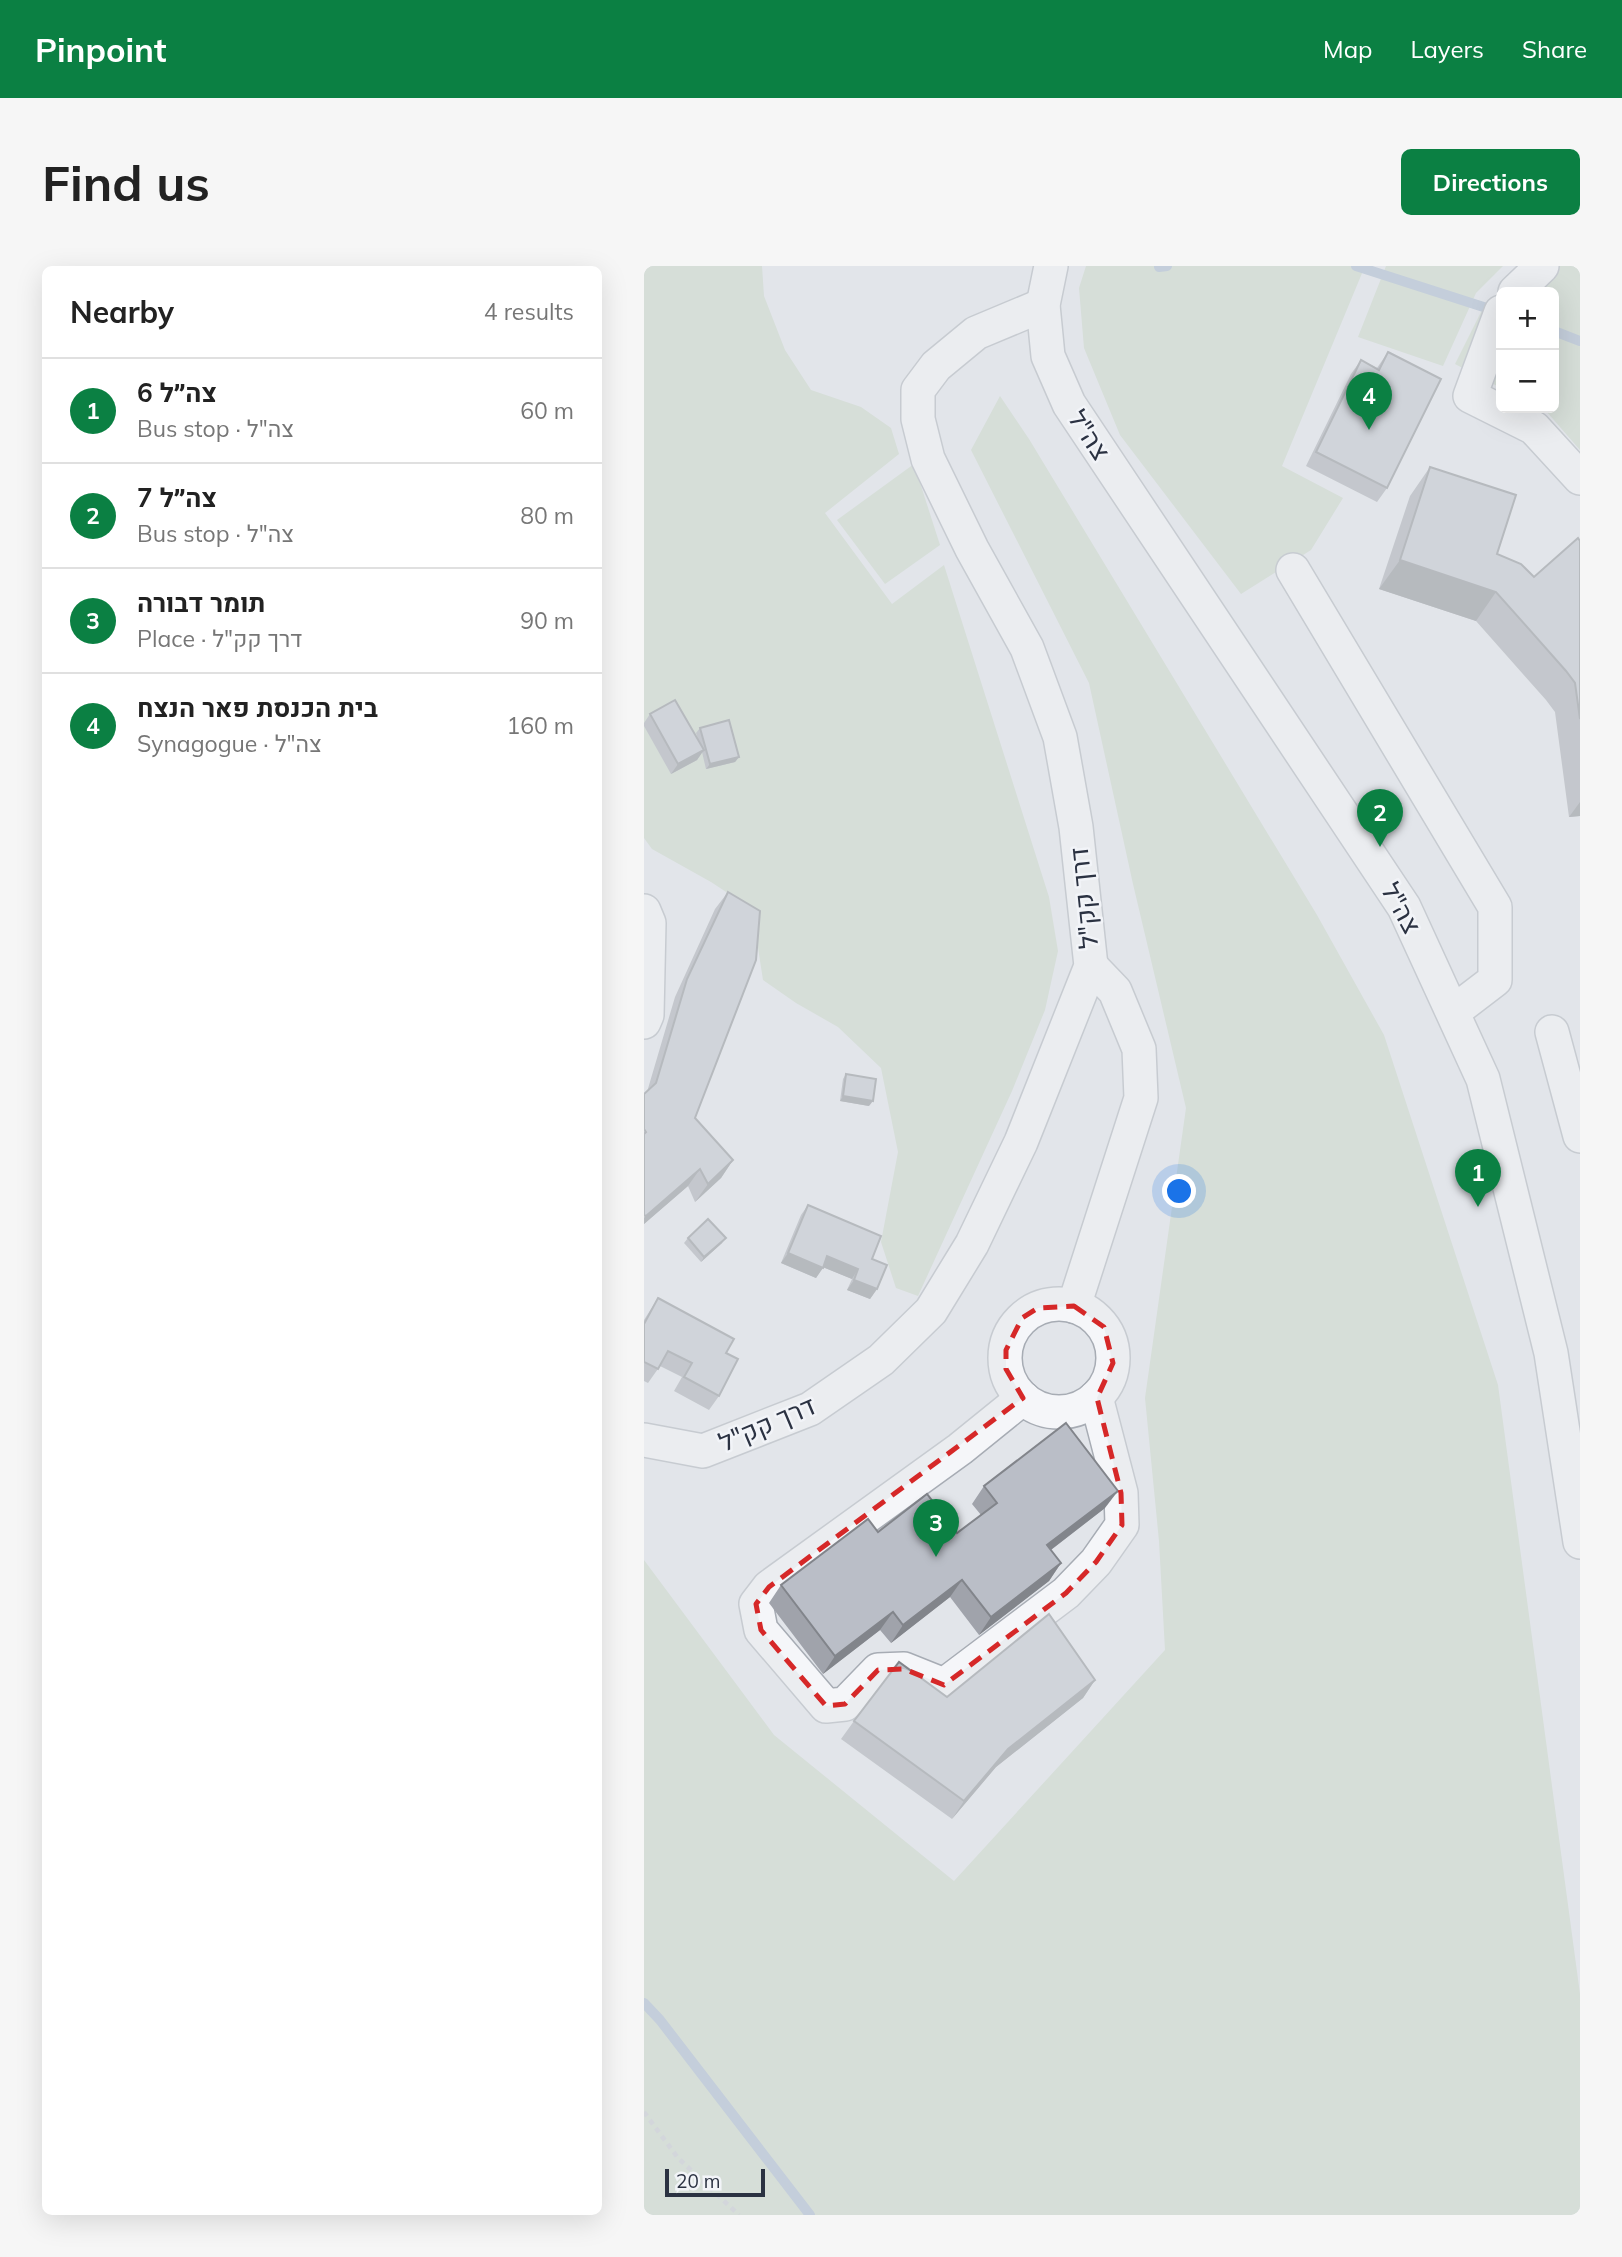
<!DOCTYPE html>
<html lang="en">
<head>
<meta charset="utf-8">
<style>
  :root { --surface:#fff; --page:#f6f6f6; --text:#222; --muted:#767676; --line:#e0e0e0; --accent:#0b8043 }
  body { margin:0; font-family:Mulish,Heebo,sans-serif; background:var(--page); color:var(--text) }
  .controls { position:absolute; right:21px; top:21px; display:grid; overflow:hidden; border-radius:10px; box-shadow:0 7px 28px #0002 }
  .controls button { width:63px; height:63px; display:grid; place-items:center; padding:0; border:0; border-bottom:2px solid var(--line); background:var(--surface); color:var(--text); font:35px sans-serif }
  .scale { position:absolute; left:21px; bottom:18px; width:100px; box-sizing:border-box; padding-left:7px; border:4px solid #2b3242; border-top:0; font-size:19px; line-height:24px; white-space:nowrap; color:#2b3242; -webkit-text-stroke:5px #f2f4f8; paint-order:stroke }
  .you { position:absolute; left:536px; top:926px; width:24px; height:24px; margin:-18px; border:5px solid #fff; border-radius:50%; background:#1a73e8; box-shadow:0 0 0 10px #1a73e833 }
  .badge { display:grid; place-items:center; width:46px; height:46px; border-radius:50%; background:var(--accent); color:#fff; font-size:23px; font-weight:700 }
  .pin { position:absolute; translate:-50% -58px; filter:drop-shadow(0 2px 4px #0008) }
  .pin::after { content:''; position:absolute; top:37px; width:24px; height:21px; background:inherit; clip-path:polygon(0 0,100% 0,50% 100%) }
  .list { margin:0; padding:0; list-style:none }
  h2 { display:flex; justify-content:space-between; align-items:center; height:91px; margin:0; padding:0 28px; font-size:30px }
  h2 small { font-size:23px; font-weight:400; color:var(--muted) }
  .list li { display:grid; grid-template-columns:46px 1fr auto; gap:21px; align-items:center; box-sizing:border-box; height:105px; padding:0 28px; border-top:2px solid var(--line) }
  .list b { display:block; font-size:26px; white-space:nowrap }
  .list p { margin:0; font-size:23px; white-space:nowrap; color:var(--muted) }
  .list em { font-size:23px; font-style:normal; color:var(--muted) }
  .map { position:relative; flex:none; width:936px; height:1949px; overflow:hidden; border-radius:10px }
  header { display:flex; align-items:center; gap:42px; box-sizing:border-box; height:98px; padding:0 35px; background:var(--accent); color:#fff }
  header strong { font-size:33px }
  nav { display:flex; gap:38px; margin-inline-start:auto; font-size:24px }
  .intro { display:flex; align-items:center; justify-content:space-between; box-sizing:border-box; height:168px; padding:0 42px }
  h1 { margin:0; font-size:49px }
  .button { padding:18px 32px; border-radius:10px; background:var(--accent); color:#fff; font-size:24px; font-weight:700 }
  main { display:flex; gap:42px; padding:0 42px }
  aside { flex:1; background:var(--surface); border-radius:10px; box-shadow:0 7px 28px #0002 }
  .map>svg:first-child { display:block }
  .green { fill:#c7d4c4 }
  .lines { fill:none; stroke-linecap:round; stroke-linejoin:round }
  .stream { stroke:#9fb1c9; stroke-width:10 }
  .minor-casing { stroke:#a7acb4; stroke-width:36 }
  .path { stroke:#c0c3c9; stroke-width:4.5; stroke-dasharray:5 5; stroke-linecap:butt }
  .minor { stroke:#f5f6f9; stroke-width:33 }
  .wall { fill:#a0a3ab }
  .shaded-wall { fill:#82858b }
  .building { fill:#babec7; stroke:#82858b; stroke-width:2 }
  .marked { fill:none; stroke:#d62828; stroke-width:5; stroke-dasharray:14 9; stroke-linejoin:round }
  .labels { text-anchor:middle; stroke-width:5; stroke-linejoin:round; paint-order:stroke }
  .street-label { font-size:26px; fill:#2b3242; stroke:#f2f4f8 }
</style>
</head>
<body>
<header>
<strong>Pinpoint</strong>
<nav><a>Map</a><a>Layers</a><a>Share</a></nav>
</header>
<div class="intro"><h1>Find us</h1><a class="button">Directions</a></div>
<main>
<aside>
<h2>Nearby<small>4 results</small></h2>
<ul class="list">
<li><span class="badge">1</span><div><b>צה״ל 6</b><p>Bus stop · צה&quot;ל</p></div><em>60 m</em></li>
<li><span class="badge">2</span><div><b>צה״ל 7</b><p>Bus stop · צה&quot;ל</p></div><em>80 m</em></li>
<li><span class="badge">3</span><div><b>תומר דבורה</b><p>Place · דרך קק&quot;ל</p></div><em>90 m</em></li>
<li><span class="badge">4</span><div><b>בית הכנסת פאר הנצח</b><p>Synagogue · צה&quot;ל</p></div><em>160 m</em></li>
</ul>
</aside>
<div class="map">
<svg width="936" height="1949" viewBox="0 0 936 1949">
  <rect width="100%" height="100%" fill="#e2e5ea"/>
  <g class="green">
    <path d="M0,0H118L120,30L141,84L167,124L217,141L247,162L255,188L181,247L248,338L300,299L405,631L414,685L401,744L368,825L274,1030L252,1022L237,976L254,886L237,802L194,761L152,737L119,714L108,643L67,616L8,583L0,572Z"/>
    <path d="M442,0H721L638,200L699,232L667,284L597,328L476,169L440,82L435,22Z"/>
    <path d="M742,0H859L832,27L799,100L714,71Z"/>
    <path d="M877,0H936V184L902,145L896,142H910V26H857V122L811,98L837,46Z"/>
    <path d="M356,130L385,173L673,649L740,769L854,1119L936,1728V1949H0V1294L130,1469L310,1615L521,1384L515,1275L501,1132L542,842L489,618L445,417L327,184Z"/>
    <path d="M270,198L296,279L241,318L193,254Z"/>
  </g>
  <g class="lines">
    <g class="stream">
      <path d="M712,0L852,45"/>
      <path d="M515,1L523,0"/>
      <path d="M910,65L936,75"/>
      <path d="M0,1737L16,1754L166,1949"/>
    </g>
    <defs>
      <g id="minor">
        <path d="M407,0L399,39L404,90L425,138L760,641L839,813L907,1087L936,1276"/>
        <path d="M871,26L898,0"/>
        <path d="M857,46L826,130L890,162L936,212"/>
        <path d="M649,304L851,641V714L809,746"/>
        <path d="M0,645L5,657L3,749L0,756"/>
        <path d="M908,766L936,870"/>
        <circle cx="415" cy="1092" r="54"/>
        <path d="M430,1040L497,832L495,783L471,725L447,700"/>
        <path d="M379,1132L316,1183L125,1321L112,1338L117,1364L182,1440L201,1438L234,1404L260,1403L300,1419L422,1327L452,1296L478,1259L477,1227L452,1131"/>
        <path d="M0,1174L59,1185L166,1143L237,1094L287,1045L328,978L377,876L447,700L432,561L416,471L383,382L328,283L284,193L274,153V124L292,100L332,67L399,39"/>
      </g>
    </defs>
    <use href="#minor" class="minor-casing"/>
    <path class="path" d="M0,1846L34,1892L95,1949"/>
    <use href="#minor" class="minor"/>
  </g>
  <g class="wall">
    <path d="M744,86L743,222L733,236L662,200L707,108L717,94L733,102Z"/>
    <path d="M786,201L853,288L890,311L936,275V550L925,551L911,446L902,434L832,355L735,323L766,230Z"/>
    <path d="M6,448L55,476L52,467L56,462L95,491L91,496L62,503L58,486L53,494L27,508L0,460V457Z"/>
    <path d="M84,626L51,852L89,894L77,912L51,936L44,920L0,958V828L3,826L31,731L71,643Z"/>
    <path d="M202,808L225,840L196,835L199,813Z"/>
    <path d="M164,939L228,993L233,1023L226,1033L203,1024L208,1013L179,1001L172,1012L137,997L157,949Z"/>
    <path d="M44,972L78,977L57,996L40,977Z"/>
    <path d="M14,1032L82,1087L75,1130L65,1144L30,1125L38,1111L16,1100L4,1117L0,1115V1054Z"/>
    <path d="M340,1220L461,1242L407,1284L417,1297L405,1315L335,1369L306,1331L247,1377L236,1364L179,1408L125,1337L137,1319L234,1266L313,1267L337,1249L328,1238Z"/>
    <path d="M451,1414L439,1432L352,1501L308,1553L197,1473L210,1455L303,1431Z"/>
  </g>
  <g class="shaded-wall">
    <path d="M756,294L852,326L832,355L735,323Z"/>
    <path d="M60,484L53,494L27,508L34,498Z"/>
    <path d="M95,491L91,496L62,503L66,498Z"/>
    <path d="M936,536V550L925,551Z"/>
    <path d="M199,830L229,835L225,840L196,835Z"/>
    <path d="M89,894L77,912L51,936L64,918Z"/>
    <path d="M56,903L44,920L0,958V952L2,950Z"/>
    <path d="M82,972L78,977L57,996L60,991Z"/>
    <path d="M144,987L179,1002L172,1012L137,997Z"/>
    <path d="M183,990L214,1003L208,1013L176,1000Z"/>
    <path d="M210,1014L233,1023L226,1033L203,1024Z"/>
    <path d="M474,1225L461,1242L391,1296L403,1279Z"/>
    <path d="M417,1297L405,1315L335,1369L347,1351Z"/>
    <path d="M318,1314L306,1331L247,1377L259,1359Z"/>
    <path d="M249,1346L236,1364L179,1408L191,1390Z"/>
    <path d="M451,1414L439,1432L352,1501L308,1553L320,1535L364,1483Z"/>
  </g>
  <g class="building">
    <path d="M744,86L797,113L743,222L672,186L717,94L735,104Z"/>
    <path d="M786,201L872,229L853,288L877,298L890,311L934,272L936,275V453L931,417L922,405L852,326L756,294Z"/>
    <path d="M31,434L60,484L34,498L6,448Z"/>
    <path d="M85,454L95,491L66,498L56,462Z"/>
    <path d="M84,626L116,645L112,694L51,852L89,894L64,918L56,903L2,950L0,949V868L2,866L0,863V828L12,817L43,713Z"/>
    <path d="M202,808L232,813L229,835L199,830Z"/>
    <path d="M164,939L237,970L228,993L243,999L233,1023L210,1014L214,1003L183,990L179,1002L144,987Z"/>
    <path d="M64,953L82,972L60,991L44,972Z"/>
    <path d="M14,1032L90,1073L82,1087L94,1093L75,1130L40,1111L48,1097L24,1085L14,1103L0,1096V1058Z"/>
    <path d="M422,1157L474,1225L403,1279L417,1297L347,1351L318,1314L259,1359L249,1346L191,1390L137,1319L224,1253L234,1266L283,1228L313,1267L353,1237L340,1220Z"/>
    <path d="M405,1348L451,1414L364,1483L320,1535L210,1455L255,1396L303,1431Z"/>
  </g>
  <path d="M0 0H936V1949H0ZM430,1040L460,1061L469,1097L453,1132L477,1227L478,1259L452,1296L422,1327L300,1419L260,1403L234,1404L201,1438L182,1440L117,1364L112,1338L125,1321L379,1132L362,1103V1084L378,1052L394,1042Z" fill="#e2e5ea" fill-opacity=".55" fill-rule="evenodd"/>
  <path class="marked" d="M430,1040L460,1061L469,1097L453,1132L477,1227L478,1259L452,1296L422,1327L300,1419L260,1403L234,1404L201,1438L182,1440L117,1364L112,1338L125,1321L379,1132L362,1103V1084L378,1052L394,1042Z"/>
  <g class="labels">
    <g class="street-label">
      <text transform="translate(445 169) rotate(57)" y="9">צה"ל</text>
      <text transform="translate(440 632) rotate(-96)" y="9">דרך קק"ל</text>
      <text transform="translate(757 642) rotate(61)" y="9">צה"ל</text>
      <text transform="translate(123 1158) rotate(-23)" y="9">דרך קק"ל</text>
    </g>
  </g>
</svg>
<div class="controls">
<button>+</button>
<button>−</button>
</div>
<div class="scale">20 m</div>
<div class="you"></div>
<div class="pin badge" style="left:834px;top:941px">1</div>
<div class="pin badge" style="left:736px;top:581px">2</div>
<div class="pin badge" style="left:292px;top:1291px">3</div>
<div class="pin badge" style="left:725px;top:164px">4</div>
</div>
</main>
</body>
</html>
